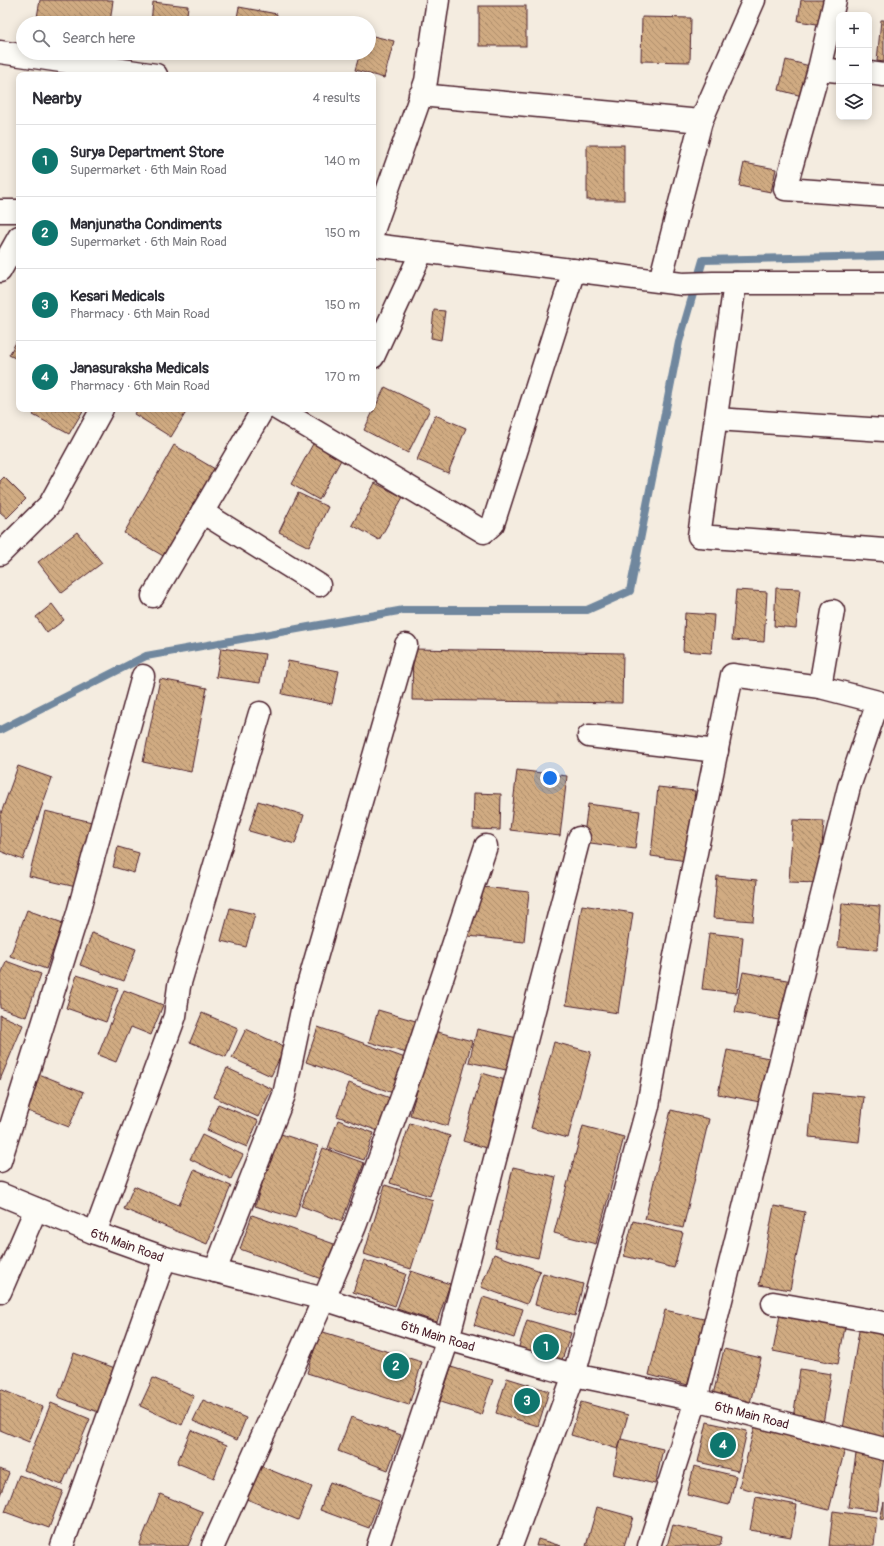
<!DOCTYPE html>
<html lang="en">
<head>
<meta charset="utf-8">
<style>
  :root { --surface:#fff; --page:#f7f7f7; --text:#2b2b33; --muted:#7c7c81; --line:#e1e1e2; --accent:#0f766e }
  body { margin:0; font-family:Pangolin,sans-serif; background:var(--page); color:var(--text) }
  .controls { position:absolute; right:12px; top:12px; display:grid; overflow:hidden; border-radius:8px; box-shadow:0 2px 10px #0003 }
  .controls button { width:36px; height:36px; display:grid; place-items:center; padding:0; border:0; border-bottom:1px solid var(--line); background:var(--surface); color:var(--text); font:20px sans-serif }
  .you { position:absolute; left:550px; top:778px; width:14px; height:14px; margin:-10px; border:3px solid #fff; border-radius:50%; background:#1a73e8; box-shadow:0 0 0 6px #1a73e833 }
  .badge { display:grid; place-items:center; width:26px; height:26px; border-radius:50%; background:var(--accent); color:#fff; font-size:13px; font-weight:700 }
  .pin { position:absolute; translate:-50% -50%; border:2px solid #fff; box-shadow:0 1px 4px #0006 }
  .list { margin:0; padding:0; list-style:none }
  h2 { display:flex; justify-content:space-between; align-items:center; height:52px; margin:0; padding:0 16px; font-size:17px }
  h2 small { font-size:13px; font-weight:400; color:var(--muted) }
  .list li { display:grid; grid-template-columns:26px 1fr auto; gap:12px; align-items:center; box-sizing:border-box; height:72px; padding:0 16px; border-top:1px solid var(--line) }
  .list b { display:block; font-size:15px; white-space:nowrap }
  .list p { margin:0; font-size:13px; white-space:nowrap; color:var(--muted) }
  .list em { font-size:13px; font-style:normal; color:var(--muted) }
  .icon { flex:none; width:22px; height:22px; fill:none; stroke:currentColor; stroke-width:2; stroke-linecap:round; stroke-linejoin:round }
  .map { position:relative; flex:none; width:884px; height:1546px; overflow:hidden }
  .search { position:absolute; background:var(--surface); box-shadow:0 2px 10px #0003; left:16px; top:16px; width:360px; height:44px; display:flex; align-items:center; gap:10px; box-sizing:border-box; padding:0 14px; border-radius:22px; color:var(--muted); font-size:15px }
  .panel { position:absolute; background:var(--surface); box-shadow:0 2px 10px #0003; left:16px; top:72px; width:360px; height:340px; border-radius:8px }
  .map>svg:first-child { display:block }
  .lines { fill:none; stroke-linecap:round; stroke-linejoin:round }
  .stream { stroke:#70879e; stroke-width:8 }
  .building { fill:url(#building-back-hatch); stroke:#4a1f2b }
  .street-casing { stroke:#4a1f2b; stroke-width:25 }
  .street { stroke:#fdfcf7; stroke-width:22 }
  .labels { text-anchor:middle; stroke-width:3; stroke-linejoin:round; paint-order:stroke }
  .street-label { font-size:13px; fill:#4a1f2b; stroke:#fdfcf7 }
</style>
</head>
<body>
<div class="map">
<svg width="884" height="1546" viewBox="0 0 884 1546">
  <defs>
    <pattern id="building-back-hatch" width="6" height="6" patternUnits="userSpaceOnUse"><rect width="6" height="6" fill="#d0ab82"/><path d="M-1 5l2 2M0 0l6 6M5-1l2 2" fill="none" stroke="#ab8b6b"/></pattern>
  </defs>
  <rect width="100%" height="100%" fill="#f4ece0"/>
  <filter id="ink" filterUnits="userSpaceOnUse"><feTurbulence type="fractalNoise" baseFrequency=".025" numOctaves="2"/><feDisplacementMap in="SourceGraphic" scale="8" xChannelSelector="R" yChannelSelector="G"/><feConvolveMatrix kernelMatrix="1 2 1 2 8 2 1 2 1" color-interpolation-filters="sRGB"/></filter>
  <g filter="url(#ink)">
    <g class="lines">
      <path class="stream" d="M0,730L146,656L404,610H587L630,591L679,342L703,260L884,256"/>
    </g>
    <g class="building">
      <path d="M40,0H113L110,23H36Z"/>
      <path d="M801,0H826L823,25L798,21Z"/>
      <path d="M153,2L188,6L186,23H151Z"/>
      <rect x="479" y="6" width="47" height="40"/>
      <path d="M239,7L277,14L275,23H236Z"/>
      <path d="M642,17L691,18L690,62L641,61Z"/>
      <path d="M881,20H884V62L877,61Z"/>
      <path d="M369,35L394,41L384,78L355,70L360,53H369Z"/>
      <path d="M245,53H269L268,57Z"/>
      <path d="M786,60L814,67L806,97L779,90Z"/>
      <rect x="587" y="145" width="37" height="55"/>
      <path d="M744,163L776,169L771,192L739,186Z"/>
      <path d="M434,310L445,311L441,340L431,338Z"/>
      <path d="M19,337V360L9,355Z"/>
      <path d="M385,387L430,409L408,453L364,430Z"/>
      <path d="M37,409H84L69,434L33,415Z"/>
      <path d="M137,409H188L171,437L134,414Z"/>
      <path d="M435,415L466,428L448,473L417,460Z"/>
      <path d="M314,442L342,458L319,500L291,484Z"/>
      <path d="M174,445L215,469L165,557L124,533Z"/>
      <path d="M4,477L26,499L7,518L0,512V481Z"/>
      <path d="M375,483L403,497L379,540L352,525Z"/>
      <path d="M298,493L328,507L309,547L279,532Z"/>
      <path d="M77,532L102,563L62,593L38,562Z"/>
      <path d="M776,588L800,589L796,628L774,626Z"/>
      <path d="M736,590L767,592L764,642L732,640Z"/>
      <path d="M52,604L64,620L47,633L36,617Z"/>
      <path d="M685,613L714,615L711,653L683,651Z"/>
      <path d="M221,648L265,654L260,683L216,677Z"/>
      <path d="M413,649L623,653L622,703L412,700Z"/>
      <path d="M288,661L339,671L332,704L282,694Z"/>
      <path d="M160,679L207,688L191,772L143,762Z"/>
      <path d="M18,766L52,778L23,860L0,851V816Z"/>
      <path d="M517,770L567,776L560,836L510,830Z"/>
      <path d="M658,787L695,791L687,861L651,856Z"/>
      <path d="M474,793L501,794L500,830L473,829Z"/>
      <path d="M258,801L304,815L295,844L249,831Z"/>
      <path d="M588,804L640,811L635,849L583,842Z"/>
      <path d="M45,811L92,822L76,887L29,876Z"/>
      <path d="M793,820L824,821L819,883L789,882Z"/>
      <path d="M118,847L139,853L134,873L113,867Z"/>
      <path d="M717,876L757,880L753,921L713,918Z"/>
      <path d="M473,886L529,892L524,942L468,936Z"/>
      <path d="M842,903L880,906L877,950L838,947Z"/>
      <path d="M582,905L633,913L618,1013L566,1005Z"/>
      <path d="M230,908L255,914L246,947L221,941Z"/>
      <path d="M27,910L63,923L46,969L10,956Z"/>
      <path d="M92,933L136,949L124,981L80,965Z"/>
      <path d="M709,933L743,937L737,993L702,989Z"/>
      <path d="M6,961L41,974L26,1017L0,1008V978Z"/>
      <path d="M743,972L792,981L784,1021L735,1012Z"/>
      <path d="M77,975L118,989L106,1022L66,1008Z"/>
      <path d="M124,990L163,1005L151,1035L131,1027L116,1062L98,1055Z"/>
      <path d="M378,1010L419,1022L410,1054L369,1042Z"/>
      <path d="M202,1013L238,1028L226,1057L190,1042Z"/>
      <path d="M0,1015L23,1025L0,1080Z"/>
      <path d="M318,1027L408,1059L396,1094L306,1062Z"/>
      <path d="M246,1029L285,1047L271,1076L232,1058Z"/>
      <path d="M477,1029L522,1039L515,1072L469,1062Z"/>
      <path d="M434,1031L472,1041L448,1126L410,1115Z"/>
      <path d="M554,1042L591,1052L568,1138L531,1128Z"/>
      <path d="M727,1050L769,1058L760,1102L718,1094Z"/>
      <path d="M227,1068L272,1089L258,1117L214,1097Z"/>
      <path d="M482,1073L509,1081L490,1149L463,1141Z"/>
      <path d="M39,1074L84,1092L69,1127L25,1110Z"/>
      <path d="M349,1083L393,1099L381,1132L337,1116Z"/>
      <path d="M813,1092L864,1097L859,1142L809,1137Z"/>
      <path d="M218,1104L258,1121L247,1147L207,1130Z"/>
      <path d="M671,1110L709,1119L683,1228L645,1219Z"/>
      <path d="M338,1120L374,1133L364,1160L328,1148Z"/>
      <path d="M410,1123L450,1136L430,1196L390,1183Z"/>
      <path d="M583,1126L624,1137L596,1244L554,1233Z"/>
      <path d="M278,1133L318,1146L295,1218L255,1206Z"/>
      <path d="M202,1135L243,1155L231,1179L190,1159Z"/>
      <path d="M323,1148L364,1163L342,1221L301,1206Z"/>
      <path d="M513,1167L556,1177L538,1258L495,1248Z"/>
      <path d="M194,1170L231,1186L207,1244L124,1209L134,1186L179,1205Z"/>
      <path d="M385,1185L433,1200L411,1269L364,1254Z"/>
      <path d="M774,1206L805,1212L790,1290L759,1285Z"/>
      <path d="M252,1215L337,1245L324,1280L240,1249Z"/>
      <path d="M633,1221L683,1233L674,1268L624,1256Z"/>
      <path d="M494,1254L540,1271L527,1304L481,1287Z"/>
      <path d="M364,1260L406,1274L395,1306L353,1292Z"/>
      <path d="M411,1271L450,1284L437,1322L397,1309Z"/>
      <path d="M543,1273L583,1284L575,1316L535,1305Z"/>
      <path d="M483,1297L523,1309L514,1338L474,1325Z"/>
      <path d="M781,1309L846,1322L838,1364L773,1351Z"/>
      <path d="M665,1310L708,1320L692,1386L649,1375Z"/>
      <path d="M527,1320L571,1333L560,1366L517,1353Z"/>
      <path d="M860,1325L884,1329V1443L842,1435Z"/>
      <path d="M320,1331L422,1362L409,1405L307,1373Z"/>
      <path d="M724,1349L761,1358L749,1407L712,1399Z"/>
      <path d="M74,1353L115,1368L98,1412L58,1397Z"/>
      <path d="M451,1367L493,1380L481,1415L440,1402Z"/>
      <path d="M800,1369L831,1374L823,1424L793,1419Z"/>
      <path d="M153,1378L194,1396L182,1425L140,1406Z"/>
      <path d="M507,1378L549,1391L538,1426L496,1413Z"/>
      <path d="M0,1389L43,1407L29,1442L0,1430Z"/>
      <path d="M203,1400L246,1418L237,1440L193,1421Z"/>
      <path d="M581,1402L628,1415L618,1449L571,1435Z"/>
      <path d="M51,1403L90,1419L62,1485L24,1470Z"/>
      <path d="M351,1417L401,1435L388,1470L338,1451Z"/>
      <path d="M707,1422L747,1431L738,1471L698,1462Z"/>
      <path d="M755,1426L845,1449L829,1510L739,1487Z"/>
      <path d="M191,1430L227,1445L214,1478L177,1463Z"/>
      <path d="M621,1439L663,1449L655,1484L613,1474Z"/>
      <path d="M856,1454L884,1457L877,1511L848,1507Z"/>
      <path d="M258,1465L312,1487L298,1520L244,1498Z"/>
      <path d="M694,1466L736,1476L729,1505L687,1495Z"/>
      <path d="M0,1469L9,1473L0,1495Z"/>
      <path d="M19,1475L63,1491L49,1528L5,1512Z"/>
      <path d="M330,1482L379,1500L369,1528L320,1510Z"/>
      <path d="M160,1494L203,1512L188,1546H139Z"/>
      <path d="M756,1497L797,1505L791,1537L750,1530Z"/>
      <path d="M884,1502V1520L880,1519Z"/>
      <path d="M597,1507L633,1517L624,1546H586Z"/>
      <path d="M833,1511L877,1517L874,1546H829Z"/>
      <path d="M673,1525L722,1537L720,1546H667Z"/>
      <path d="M538,1539L561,1546H536Z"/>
    </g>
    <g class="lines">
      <defs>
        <g id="street">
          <path d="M835,0L819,69L785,189L884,196"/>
          <path d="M0,52L156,75"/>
          <path d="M819,69L839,71"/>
          <path d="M869,73L884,75"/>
          <path d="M420,95L701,121"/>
          <path d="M0,211H19"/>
          <path d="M373,231L426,81L438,0"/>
          <path d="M373,245L682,284L713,283H884"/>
          <path d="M0,271L19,237"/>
          <path d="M660,281L701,121L754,0"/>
          <path d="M735,283L699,536L884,550"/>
          <path d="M373,357L422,251"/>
          <path d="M278,409L484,532L493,524L574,270"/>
          <path d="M716,419L884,430"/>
          <path d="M202,512L319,585"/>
          <path d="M0,554L50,504L102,409"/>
          <path d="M153,596L263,409"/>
          <path d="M820,687L833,611"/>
          <path d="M589,736L717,751"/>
          <path d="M0,1161L78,913L143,676"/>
          <path id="s1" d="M0,1194L95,1233L165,1258L324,1299L448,1339L574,1375L696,1400L884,1449"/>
          <path d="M95,1233L175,1016L179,986L260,713"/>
          <path d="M215,1271L284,1095L305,996L406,645"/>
          <path d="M0,1292L36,1209"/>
          <path d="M773,1303L884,1323"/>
          <path d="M62,1546L165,1258"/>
          <path d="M213,1546L324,1299L355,1226L411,1072L486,846"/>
          <path d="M378,1546L448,1339L579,838"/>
          <path d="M511,1546L574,1375L648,1106L671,976L732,675L820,687L878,702L849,787L696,1400L649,1546"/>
        </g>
      </defs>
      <use href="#street" class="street-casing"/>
      <use href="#street" class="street"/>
    </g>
  </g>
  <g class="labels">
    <g class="street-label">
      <text dy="5" stroke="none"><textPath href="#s1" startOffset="137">6th Main Road</textPath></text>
      <text dy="5" stroke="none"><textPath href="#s1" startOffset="461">6th Main Road</textPath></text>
      <text dy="5" stroke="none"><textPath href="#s1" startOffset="785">6th Main Road</textPath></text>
    </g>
  </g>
</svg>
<div class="controls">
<button>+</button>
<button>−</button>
<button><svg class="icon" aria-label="layers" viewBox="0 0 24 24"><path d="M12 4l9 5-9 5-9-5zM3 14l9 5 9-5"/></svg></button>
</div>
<div class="you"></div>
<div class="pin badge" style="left:546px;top:1347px">1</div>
<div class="pin badge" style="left:396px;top:1366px">2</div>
<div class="pin badge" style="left:527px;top:1401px">3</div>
<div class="pin badge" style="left:723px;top:1445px">4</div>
<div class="search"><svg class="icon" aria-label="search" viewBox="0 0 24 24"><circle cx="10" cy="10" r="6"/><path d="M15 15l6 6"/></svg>Search here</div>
<section class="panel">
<h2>Nearby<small>4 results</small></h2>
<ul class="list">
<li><span class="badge">1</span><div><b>Surya Department Store</b><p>Supermarket · 6th Main Road</p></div><em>140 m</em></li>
<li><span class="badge">2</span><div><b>Manjunatha Condiments</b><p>Supermarket · 6th Main Road</p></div><em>150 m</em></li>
<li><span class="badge">3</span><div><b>Kesari Medicals</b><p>Pharmacy · 6th Main Road</p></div><em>150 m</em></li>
<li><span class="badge">4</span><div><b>Janasuraksha Medicals</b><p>Pharmacy · 6th Main Road</p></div><em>170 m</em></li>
</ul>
</section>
</div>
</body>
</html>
